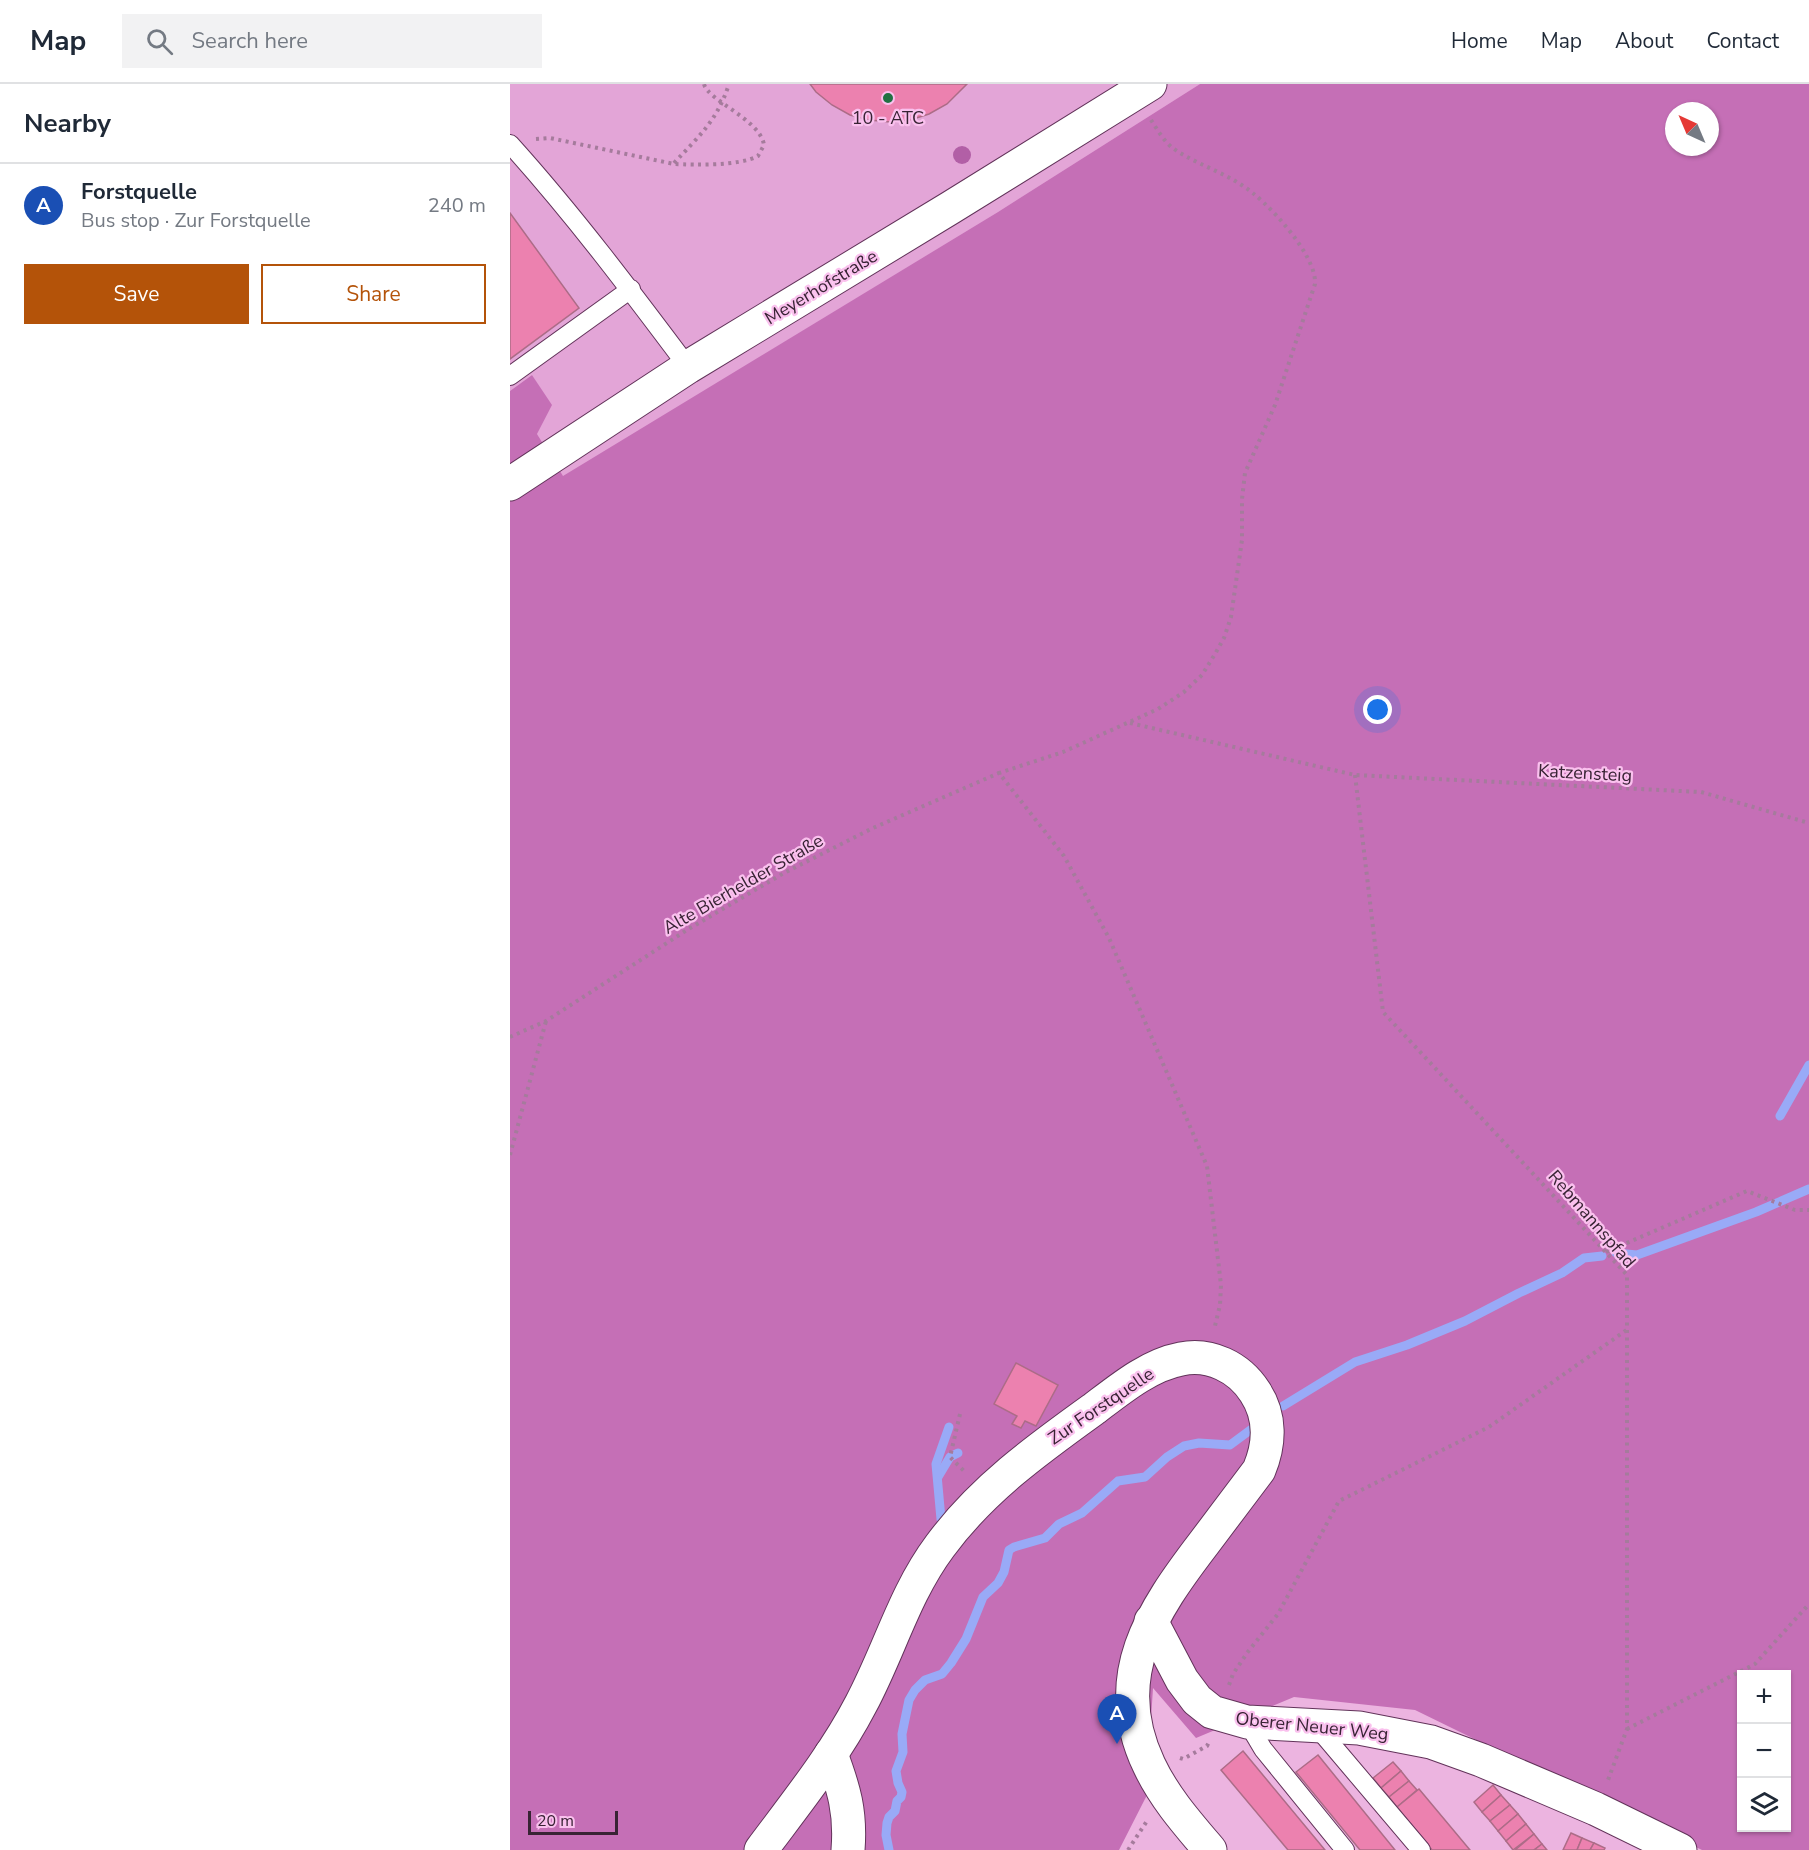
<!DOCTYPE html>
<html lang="en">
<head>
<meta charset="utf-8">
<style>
  :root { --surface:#fff; --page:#f2f2f3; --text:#1f2937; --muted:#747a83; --line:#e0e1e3; --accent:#b45309 }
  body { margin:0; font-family:"Nunito Sans",sans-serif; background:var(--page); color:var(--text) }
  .controls { position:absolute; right:18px; bottom:18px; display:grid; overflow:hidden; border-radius:0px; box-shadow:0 2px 4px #0004 }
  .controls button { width:54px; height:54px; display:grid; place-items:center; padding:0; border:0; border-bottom:2px solid var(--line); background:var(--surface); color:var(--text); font:30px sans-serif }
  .compass { position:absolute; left:1155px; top:18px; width:54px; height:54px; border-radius:50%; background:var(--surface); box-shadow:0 2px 4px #0004; rotate:316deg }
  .scale { position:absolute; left:18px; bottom:15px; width:90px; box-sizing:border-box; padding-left:6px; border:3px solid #382334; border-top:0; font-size:16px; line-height:21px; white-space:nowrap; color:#382334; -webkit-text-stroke:4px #fac1ee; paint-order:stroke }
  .you { position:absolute; left:868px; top:626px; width:21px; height:21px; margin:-15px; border:4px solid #fff; border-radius:50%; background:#1a73e8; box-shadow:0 0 0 9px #1a73e833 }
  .badge { display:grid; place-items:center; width:39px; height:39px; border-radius:50%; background:var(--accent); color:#fff; font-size:20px; font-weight:700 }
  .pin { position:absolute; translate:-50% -50px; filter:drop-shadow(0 2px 3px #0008) }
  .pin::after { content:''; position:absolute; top:32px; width:21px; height:18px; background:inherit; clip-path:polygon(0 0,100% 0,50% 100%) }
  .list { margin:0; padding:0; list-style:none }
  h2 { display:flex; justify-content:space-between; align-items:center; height:78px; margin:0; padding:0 24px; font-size:26px }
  h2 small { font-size:20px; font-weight:400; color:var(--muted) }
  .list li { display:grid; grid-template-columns:39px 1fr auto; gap:18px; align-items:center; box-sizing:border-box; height:84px; padding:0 24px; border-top:2px solid var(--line) }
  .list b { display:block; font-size:22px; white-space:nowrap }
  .list p { margin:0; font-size:20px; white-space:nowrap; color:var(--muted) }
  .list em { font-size:20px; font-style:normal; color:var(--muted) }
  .actions { display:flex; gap:12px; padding:18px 24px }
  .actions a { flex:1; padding:14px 0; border:2px solid var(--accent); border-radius:0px; text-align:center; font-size:21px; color:var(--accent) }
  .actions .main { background:var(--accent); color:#fff }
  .icon { flex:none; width:33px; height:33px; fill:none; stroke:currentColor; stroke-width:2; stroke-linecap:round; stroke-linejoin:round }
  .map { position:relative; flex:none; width:1299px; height:1766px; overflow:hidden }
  header { display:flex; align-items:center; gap:36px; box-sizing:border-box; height:84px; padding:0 30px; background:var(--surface); border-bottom:2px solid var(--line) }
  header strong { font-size:28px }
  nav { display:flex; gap:33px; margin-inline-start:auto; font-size:21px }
  .search { width:420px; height:54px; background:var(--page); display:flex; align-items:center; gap:15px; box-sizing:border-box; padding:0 21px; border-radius:0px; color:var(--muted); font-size:22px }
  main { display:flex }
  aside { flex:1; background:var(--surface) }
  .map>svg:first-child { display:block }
  .built { fill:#e3a5d7 }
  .forest { fill:#c56fb6; fill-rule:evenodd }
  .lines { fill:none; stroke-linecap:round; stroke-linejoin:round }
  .stream { stroke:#99aaf7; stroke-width:9 }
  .building { fill:#ec81af; stroke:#ac6c87; stroke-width:1.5 }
  .lane-casing { stroke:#62335a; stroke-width:20 }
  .street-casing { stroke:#62335a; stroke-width:35 }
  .secondary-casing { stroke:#62335a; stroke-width:35 }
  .path { stroke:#a57b9c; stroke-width:4; stroke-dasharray:3 4.5; stroke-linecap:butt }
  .lane { stroke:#fff; stroke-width:18 }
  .street { stroke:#fff; stroke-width:33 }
  .secondary { stroke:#fff; stroke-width:33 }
  .tree { fill:#b25fa6 }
  .poi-dot { fill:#207142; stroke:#fac1ee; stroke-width:2 }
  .labels { text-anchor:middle; stroke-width:4.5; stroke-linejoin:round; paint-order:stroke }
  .poi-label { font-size:18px; fill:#382334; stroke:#fac1ee }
  .street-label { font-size:18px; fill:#382334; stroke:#fac1ee }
</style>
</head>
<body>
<header>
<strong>Map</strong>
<div class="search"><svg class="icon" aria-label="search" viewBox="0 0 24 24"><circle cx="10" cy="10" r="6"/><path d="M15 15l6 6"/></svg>Search here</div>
<nav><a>Home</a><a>Map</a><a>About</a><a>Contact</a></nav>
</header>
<main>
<aside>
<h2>Nearby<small></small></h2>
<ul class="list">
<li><span class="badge" style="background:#1a4fb4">A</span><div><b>Forstquelle</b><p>Bus stop · Zur Forstquelle</p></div><em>240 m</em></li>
</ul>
<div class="actions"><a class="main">Save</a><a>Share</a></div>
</aside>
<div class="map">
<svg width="1299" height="1766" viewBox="0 0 1299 1766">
  <rect width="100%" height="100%" fill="#ecb4e0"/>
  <path class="built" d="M0,0H690L488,128L53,393L27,350L41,321L22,291L0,307Z"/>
  <path class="forest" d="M690,0H1299V1766H1192L905,1626L784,1613L686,1654L643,1604L636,1713L609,1766H0V307L22,291L42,321L27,350L53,392L488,128ZM1164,27H1200V63H1164ZM1232,1590H1276V1744H1232Z"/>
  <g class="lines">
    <g class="stream">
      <path d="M1270,1032L1299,981"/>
      <path d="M1106,1169L1127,1171L1246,1128L1299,1105"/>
      <path d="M773,1322L845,1278L897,1261L955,1237L1009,1209L1052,1189L1074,1174L1092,1172"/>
      <path d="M428,1393L440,1373L448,1369"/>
      <path d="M431,1435L426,1380L439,1343"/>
      <path d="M379,1766L376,1751L377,1739L379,1733L385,1727L387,1717L391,1713L392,1708L388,1699L386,1687L393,1668L392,1650L399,1616L405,1606L415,1596L432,1590L441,1579L456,1555L473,1513L488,1499L494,1488L499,1466L504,1463L535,1454L549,1440L572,1429L608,1397L635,1393L657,1373L674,1362L689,1359L720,1361L743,1344"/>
    </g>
  </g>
  <g class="building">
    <path d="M300,0H457L437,20L419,30L400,36L380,38L359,36L340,31L322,21L306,8Z"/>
    <path d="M0,129L69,224L0,275Z"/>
    <path d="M506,1279L548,1301L526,1342L515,1337L511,1344L502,1340L507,1332L484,1320Z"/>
    <path d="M733,1667L815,1766H778L711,1686Z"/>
    <path d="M808,1671L885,1766H850L786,1688Z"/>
    <path d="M883,1678L891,1687L871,1704L863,1694Z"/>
    <path d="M891,1687L899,1697L879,1713L871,1704Z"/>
    <path d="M899,1697L907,1706L887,1723L879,1713Z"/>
    <path d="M983,1701L991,1711L972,1728L964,1718Z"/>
    <path d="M909,1705L960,1766H922L887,1723Z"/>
    <path d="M991,1711L1000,1721L980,1737L972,1728Z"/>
    <path d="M1000,1721L1008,1730L988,1747L980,1737Z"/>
    <path d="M1008,1730L1016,1740L996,1757L988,1747Z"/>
    <path d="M1016,1740L1024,1750L1003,1766L996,1757Z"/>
    <path d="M1061,1749L1072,1754L1067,1766H1053Z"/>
    <path d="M1024,1750L1032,1760L1024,1766H1005Z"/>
    <path d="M1072,1754L1084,1759L1080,1766H1067Z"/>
    <path d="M1084,1759L1095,1764L1094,1766H1080Z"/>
    <path d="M1032,1760L1037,1766H1024Z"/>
  </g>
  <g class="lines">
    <defs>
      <g id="lane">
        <path d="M0,60C64,131 121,207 178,283"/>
        <path d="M0,292L121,205"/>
        <path d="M737,1638L753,1665L835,1766"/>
        <path d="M806,1642L911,1766"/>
      </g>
      <g id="street">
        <path d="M0,400L178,283L440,124L640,0"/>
        <path d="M641,1537L672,1596L687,1616L702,1628L737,1638L849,1644L921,1658L971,1676L1086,1725L1170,1766"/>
        <path d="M321,1670C334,1705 341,1728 338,1766"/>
      </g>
      <path id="secondary" d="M251,1766C286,1719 324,1672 351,1620C379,1568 394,1510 430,1462C472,1405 528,1365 585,1324C610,1305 639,1281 671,1275C700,1269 729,1283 745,1308C761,1332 760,1360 749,1386C731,1410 712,1435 694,1459C642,1527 597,1593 639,1681C654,1713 677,1739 700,1766"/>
    </defs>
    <use href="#lane" class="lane-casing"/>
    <use href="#street" class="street-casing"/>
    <use href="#secondary" class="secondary-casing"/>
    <g class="path">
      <path d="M641,36C647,45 655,59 664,65C686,80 711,87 733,102C756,116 807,171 805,200L765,321L735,389L732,415V456L721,533L714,554L705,570L692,591L674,608L648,625L553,668L489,689L554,772L599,854L697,1082L711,1201L710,1221L704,1246"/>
      <path d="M26,55L40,54L59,58L164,80C185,81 230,82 248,72L254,61C250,35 198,17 194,0"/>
      <path d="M164,79C189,52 207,37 219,0"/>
      <path d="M620,639L845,691L1191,708L1299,739"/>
      <path d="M845,691L873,928L1117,1191V1645L1098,1696"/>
      <path d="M0,953L36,937L177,846L274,789L363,744L489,689"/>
      <path d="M0,1071L36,937"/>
      <path d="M1096,1168L1237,1107L1285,1126H1299"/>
      <path d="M450,1330L440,1373L456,1389"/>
      <path d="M719,1601L723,1590L737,1569L768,1530L829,1417L979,1343L1118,1245"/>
      <path d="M1117,1645L1245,1580L1299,1520"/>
      <path d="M670,1674L673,1675L697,1662L699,1658"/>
      <path d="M618,1766L637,1737"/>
    </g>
    <use href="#lane" class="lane"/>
    <use href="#street" class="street"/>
    <use href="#secondary" class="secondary"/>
  </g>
  <circle class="tree" cx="452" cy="71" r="9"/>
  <circle class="poi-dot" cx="378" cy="14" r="6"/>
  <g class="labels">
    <g class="poi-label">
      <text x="378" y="40">10 - ATC</text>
    </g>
    <g class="street-label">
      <text transform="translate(311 203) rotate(-31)" y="6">Meyerhofstraße</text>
      <text transform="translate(1075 689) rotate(3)" y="6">Katzensteig</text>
      <text transform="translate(233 800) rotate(-30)" y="6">Alte Bierhelder Straße</text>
      <text transform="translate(1082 1135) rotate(49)" y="6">Rebmannspfad</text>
      <text transform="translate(591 1322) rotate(-34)" y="6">Zur Forstquelle</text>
      <text transform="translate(802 1642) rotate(6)" y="6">Oberer Neuer Weg</text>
    </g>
  </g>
</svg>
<div class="controls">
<button>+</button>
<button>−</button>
<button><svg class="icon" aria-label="layers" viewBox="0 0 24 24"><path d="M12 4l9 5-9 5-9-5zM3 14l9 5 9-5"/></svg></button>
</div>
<svg class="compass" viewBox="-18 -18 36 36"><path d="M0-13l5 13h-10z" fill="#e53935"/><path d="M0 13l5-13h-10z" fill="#747a83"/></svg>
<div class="scale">20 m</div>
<div class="you"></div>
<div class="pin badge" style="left:607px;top:1660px;background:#1a4fb4">A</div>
</div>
</main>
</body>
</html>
